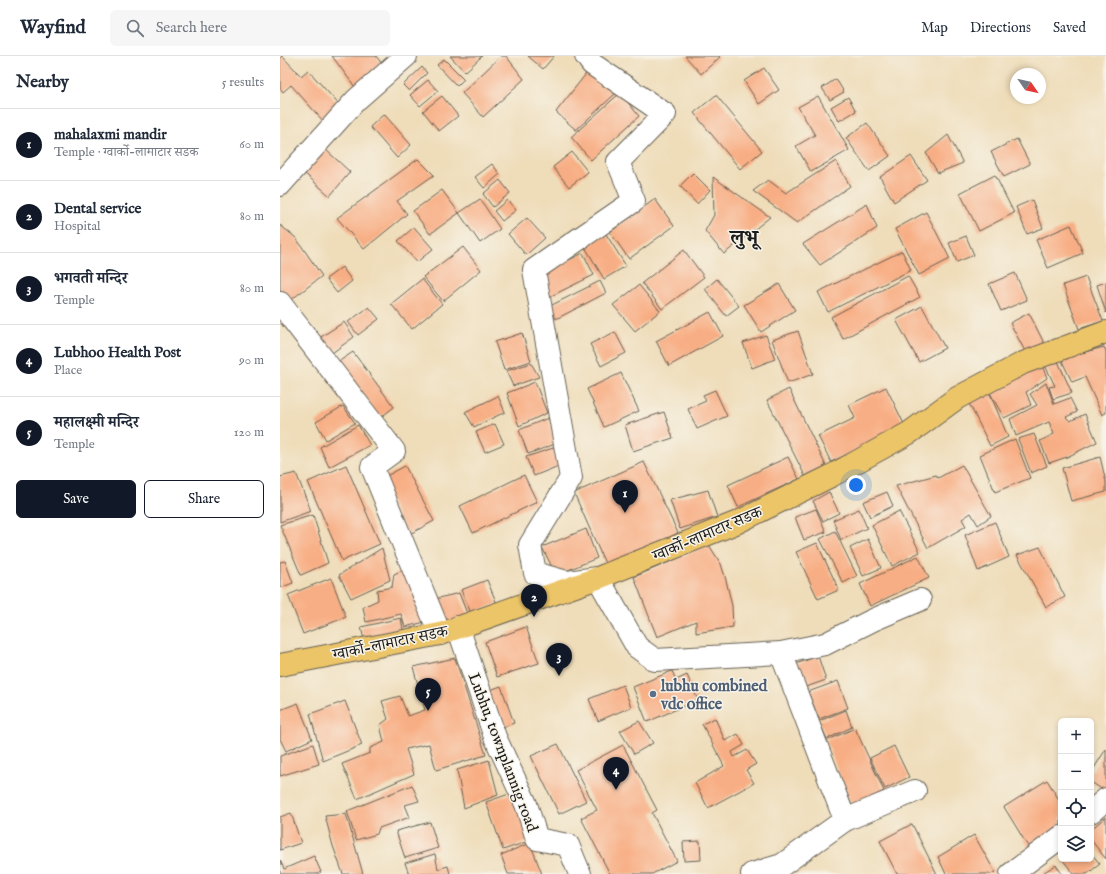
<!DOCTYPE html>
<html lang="en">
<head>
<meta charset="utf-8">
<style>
  :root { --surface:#fff; --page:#f6f6f7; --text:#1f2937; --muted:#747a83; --line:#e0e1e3; --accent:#111827 }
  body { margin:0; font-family:"IM FELL English","Noto Serif Devanagari",serif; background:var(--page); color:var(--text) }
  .controls { position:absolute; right:12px; bottom:12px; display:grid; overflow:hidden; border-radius:6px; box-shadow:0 2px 6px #0003 }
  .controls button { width:36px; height:36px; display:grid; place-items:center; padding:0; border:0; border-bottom:1px solid var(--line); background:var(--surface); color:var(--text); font:20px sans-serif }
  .compass { position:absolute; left:730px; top:12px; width:36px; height:36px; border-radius:50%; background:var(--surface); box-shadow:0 2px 6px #0003; rotate:124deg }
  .you { position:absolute; left:576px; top:429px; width:14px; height:14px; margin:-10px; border:3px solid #fff; border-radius:50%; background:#1a73e8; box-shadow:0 0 0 6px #1a73e833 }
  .badge { display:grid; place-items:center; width:26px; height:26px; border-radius:50%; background:var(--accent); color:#fff; font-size:13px; font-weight:700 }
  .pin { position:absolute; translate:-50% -33px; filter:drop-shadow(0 1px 2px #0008) }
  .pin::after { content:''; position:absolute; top:21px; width:14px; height:12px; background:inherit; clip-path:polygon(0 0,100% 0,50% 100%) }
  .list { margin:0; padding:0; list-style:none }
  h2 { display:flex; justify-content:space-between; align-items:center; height:52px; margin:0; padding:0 16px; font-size:17px }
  h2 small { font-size:13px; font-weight:400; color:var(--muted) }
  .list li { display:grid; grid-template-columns:26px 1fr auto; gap:12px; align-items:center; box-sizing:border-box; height:72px; padding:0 16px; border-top:1px solid var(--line) }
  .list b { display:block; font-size:15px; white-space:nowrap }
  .list p { margin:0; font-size:13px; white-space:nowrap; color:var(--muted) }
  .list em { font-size:13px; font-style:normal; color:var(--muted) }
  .actions { display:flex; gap:8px; padding:12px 16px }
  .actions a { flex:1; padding:9px 0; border:1px solid var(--accent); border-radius:6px; text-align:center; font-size:14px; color:var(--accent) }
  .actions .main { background:var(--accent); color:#fff }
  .icon { flex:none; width:22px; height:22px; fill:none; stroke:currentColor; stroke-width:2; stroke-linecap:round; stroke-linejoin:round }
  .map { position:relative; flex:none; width:826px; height:818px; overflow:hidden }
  header { display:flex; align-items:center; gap:24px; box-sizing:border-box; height:56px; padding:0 20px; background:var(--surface); border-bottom:1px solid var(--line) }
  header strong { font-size:19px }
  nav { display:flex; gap:22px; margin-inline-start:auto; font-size:14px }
  .search { width:280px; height:36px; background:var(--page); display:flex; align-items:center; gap:10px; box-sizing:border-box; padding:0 14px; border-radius:6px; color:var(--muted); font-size:15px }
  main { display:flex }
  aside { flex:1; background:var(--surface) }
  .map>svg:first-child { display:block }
  .building { fill:#f8ae84 }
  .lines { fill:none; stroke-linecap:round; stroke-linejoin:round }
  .minor-casing { stroke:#666053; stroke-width:24 }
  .major-casing { stroke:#666053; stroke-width:24 }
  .minor { stroke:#fff; stroke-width:22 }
  .major { stroke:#edc569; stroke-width:22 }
  .service-dot { fill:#5c6f8a; stroke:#f7f3e8; stroke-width:1.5 }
  .labels { text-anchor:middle; stroke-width:3; stroke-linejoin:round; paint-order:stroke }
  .street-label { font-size:16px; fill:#1c1c1c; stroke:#f7f3e8 }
  .service-label { font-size:16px; font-weight:bold; fill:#4e5e75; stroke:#f7f3e8; text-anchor:start }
  .district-label { font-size:20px; font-weight:bold; fill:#1c1c1c; stroke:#f7f3e8 }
</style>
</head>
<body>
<header>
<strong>Wayfind</strong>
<div class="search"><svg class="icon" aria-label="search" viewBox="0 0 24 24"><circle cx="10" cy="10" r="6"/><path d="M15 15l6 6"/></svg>Search here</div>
<nav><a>Map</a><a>Directions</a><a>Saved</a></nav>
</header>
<main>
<aside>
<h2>Nearby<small>5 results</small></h2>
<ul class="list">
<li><span class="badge">1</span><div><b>mahalaxmi mandir</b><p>Temple · ग्वार्को-लामाटार सडक</p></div><em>60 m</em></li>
<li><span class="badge">2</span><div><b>Dental service</b><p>Hospital</p></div><em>80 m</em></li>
<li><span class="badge">3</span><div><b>भगवती मन्दिर</b><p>Temple</p></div><em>80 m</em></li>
<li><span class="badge">4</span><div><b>Lubhoo Health Post</b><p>Place</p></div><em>90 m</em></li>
<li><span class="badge">5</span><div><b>महालक्ष्मी मन्दिर</b><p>Temple</p></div><em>120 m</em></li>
</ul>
<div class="actions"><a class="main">Save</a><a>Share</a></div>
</aside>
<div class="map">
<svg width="826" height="818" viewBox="0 0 826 818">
  <rect width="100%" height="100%" fill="#f7f3e8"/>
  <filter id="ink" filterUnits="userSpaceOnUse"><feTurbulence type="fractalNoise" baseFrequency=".025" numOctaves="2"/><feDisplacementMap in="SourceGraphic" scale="8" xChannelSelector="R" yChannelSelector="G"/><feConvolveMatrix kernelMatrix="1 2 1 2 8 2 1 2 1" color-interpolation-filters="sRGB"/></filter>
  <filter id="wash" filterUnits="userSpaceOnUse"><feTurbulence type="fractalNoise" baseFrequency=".012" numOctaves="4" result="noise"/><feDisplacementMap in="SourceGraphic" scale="16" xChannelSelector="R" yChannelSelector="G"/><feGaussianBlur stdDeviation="0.9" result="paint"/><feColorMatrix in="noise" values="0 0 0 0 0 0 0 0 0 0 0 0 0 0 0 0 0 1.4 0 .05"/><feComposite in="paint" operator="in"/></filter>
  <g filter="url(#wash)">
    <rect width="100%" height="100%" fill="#efddba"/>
    <g id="blocks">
      <g class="building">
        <path d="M2,0L21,20L28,14L62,52L45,67L11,29L3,36L0,32V2Z"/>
        <path d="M52,0H96L106,13L78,35Z"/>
        <path d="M170,0H202L185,16Z"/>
        <path d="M221,0H226L244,23L203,61L182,37Z"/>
        <path d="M248,0H274L263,13Z"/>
        <path d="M405,0H439L440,1L421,18Z"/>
        <path d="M164,3L184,23L177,30L157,9Z"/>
        <path d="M142,11L147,17L129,35L123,29Z"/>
        <path d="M484,12L499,34L479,48L464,25Z"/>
        <path d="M309,14L336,37L296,74L276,56Z"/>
        <path d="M556,23L564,36L550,44L542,32Z"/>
        <path d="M148,24L158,35L140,50L130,39Z"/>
        <path d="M340,37L359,60L311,104L291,81Z"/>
        <path d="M436,39L482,95L460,113L414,57Z"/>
        <path d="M162,40L178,60L159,75L143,55Z"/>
        <path d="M538,40L569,94L531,116L516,90L535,79L518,51Z"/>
        <path d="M568,41L576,55L559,65L551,51Z"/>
        <path d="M104,58L131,89L117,102L90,71Z"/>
        <path d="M587,67L610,100L589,115L566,82Z"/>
        <path d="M668,79L683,107L658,117L646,97Z"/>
        <path d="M737,83L750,108L724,121L711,96Z"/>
        <path d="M44,92L70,116L50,140L22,115Z"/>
        <path d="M292,96L308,116L289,131L273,111Z"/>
        <path d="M631,100L647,124L614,146L600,121Z"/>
        <path d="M138,103L154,119L117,145L127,158L84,193L57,162Z"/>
        <path d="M556,105L570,130L517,167L473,135L488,124L506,137Z"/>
        <path d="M212,108L220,118L204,132L195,121Z"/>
        <path d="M413,117L430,134L417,148L400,130Z"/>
        <path d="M715,119L734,157L699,175L680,137Z"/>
        <path d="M433,121L490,161L444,198L425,175L434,159Z"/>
        <path d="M220,124L230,137L213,151L203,138Z"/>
        <path d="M162,134L179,157L200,143L220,173L200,187L179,157L150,178L133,155Z"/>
        <path d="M375,143L394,170L349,203L330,176Z"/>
        <path d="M227,144L236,154L222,165L214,155Z"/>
        <path d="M752,144L763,172L747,178L736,151Z"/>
        <path d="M587,148L597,172L540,209L523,188Z"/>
        <path d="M646,156L670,203L639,219L615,173Z"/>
        <path d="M247,162L265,182L246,199L228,178Z"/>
        <path d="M0,169L16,182L42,220L7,247L0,236Z"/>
        <path d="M791,169L803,197L768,212L756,184Z"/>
        <path d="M134,171L153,193L137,206L118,185Z"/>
        <path d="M326,178L346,210L324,223L305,191Z"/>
        <path d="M686,180L694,199L677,206L669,187Z"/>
        <path d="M183,191L201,214L163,245L143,221Z"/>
        <path d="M404,194L424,221L382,253L362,227Z"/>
        <path d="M622,195L631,214L548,256L538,236Z"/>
        <path d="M303,197L314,219L267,242L257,220Z"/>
        <path d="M62,211L72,225L57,237L46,223Z"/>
        <path d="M735,217L747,244L721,255L709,228Z"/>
        <path d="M628,220L640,241L563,283L551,261Z"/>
        <path d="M806,221L823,265L799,273L783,229Z"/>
        <path d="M142,223L162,248L132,273L111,248Z"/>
        <path d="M437,223L459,250L446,260L425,233Z"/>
        <path d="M320,225L326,237L276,263L270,250Z"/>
        <path d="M826,226V257L817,229Z"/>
        <path d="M499,228L515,254L481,276L464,249Z"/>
        <path d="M359,229L380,255L355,275L333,249Z"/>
        <path d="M642,250L665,292L639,306L616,264Z"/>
        <path d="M89,251L99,263L78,279L68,266Z"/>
        <path d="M430,256L443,280L389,310L376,285Z"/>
        <path d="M749,257L764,287L746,297L730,267Z"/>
        <path d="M64,266L74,281L45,302L33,286Z"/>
        <path d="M518,275L533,318L508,327L492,284Z"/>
        <path d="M335,276L346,297L321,310L310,288Z"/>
        <path d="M242,277L251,305L224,314L215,286Z"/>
        <path d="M486,279L495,303L472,312L463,287Z"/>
        <path d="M824,291L826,295V357L822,359L805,321L792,326L782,305L797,298Z"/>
        <path d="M73,296L114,351L100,362L58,306Z"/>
        <path d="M777,303L792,337L773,343L769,331L775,330L764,307Z"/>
        <path d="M251,307L259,321L233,330L226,315Z"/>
        <path d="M761,307L767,322L746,336L751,349L724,362L709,335L728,381L710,390L687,343Z"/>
        <path d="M341,317L359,355L324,371L307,333Z"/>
        <path d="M255,326L267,357L239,370L227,337Z"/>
        <path d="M766,327L774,348L790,342L797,356L786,361L790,365L805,358L817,386L787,401L769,407L760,385L774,378L769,366L736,380L730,363L757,349L750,338Z"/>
        <path d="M606,331L625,370L551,406L538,380L575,362L569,349Z"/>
        <path d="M509,333L546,410L525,420L487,344Z"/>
        <path d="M435,334L447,360L417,373L408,353L426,345L423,339Z"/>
        <path d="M218,340L225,356L194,371L185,356Z"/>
        <path d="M63,350L75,367L46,384L36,366Z"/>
        <path d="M384,356L393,382L353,395L345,369Z"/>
        <path d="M268,362L278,387L248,398L239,374Z"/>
        <path d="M215,368L224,388L205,396L196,376Z"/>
        <path d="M78,369L90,389L49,411L40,391Z"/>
        <path d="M754,378L767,410L751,417L738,383Z"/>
        <path d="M735,383L750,422L715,436L700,399Z"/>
        <path d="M279,390L286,407L254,420L246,401Z"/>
        <path d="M508,401L519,423L458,451L448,429Z"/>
        <path d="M820,401L826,426V436L791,445L782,412Z"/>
        <path d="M364,406L398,477L327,512L294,437Z"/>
        <path d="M66,409L100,488L62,505L28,426Z"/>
        <path d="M682,409L711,460L698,469L691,457L682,463L686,470L648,492L616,430L656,419L658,422Z"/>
        <path d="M125,410L154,465L128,479L99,424Z"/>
        <path d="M16,417L31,455L0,466V421Z"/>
        <path d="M244,419L257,446L193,477L180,450Z"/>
        <path d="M428,434L437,461L400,473L390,444Z"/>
        <path d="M549,436L559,457L543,465L533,445Z"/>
        <path d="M607,436L613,450L590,461L583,446Z"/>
        <path d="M536,453L546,476L524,484L515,461Z"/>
        <path d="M579,453L587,472L561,484L553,464Z"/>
        <path d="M619,455L640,496L612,510L592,469Z"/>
        <path d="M33,459L48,507L21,519L0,469Z"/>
        <path d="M715,466L729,501L698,515L685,479Z"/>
        <path d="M306,473L317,502L276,519L262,491Z"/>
        <path d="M555,475L577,520L563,527L540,483Z"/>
        <path d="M588,483L601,512L583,520L570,492Z"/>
        <path d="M537,487L559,534L538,543L516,496Z"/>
        <path d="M429,489L441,508L446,524L452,550L453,571L416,577V565L377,581L354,521Z"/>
        <path d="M760,491L785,541L766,551L737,499Z"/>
        <path d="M102,492L110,524L71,542L59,519Z"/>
        <path d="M638,500L649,522L590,550L580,528Z"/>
        <path d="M5,505L13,527L0,532V506Z"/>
        <path d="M128,512L145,566L125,571L121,558L86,566L83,551L98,544L97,534L112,531L114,518Z"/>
        <path d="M51,522L66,561L23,578L8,539Z"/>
        <path d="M207,524L217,548L191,557L181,534Z"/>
        <path d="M179,537L188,560L164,569L155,543Z"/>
        <path d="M121,562L124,579L85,588L81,571Z"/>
        <path d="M246,571L259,607L217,621L205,586Z"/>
        <path d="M538,600L546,624L526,631L516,608Z"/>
        <path d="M175,602L206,699L156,714L149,688L126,693L134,718L77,743L62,708L90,697V692L104,686L100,669L108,663L102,645L120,640L128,660L145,654L133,611Z"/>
        <path d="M392,615L396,624L407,619L418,644L367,666L353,631Z"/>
        <path d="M558,625L568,652L539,663L528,636Z"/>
        <path d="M343,629L351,651L318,665L309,643Z"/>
        <path d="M221,630L234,667L215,674L202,637Z"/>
        <path d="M65,645L82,689L43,705L30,658Z"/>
        <path d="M18,647L32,683L6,695L0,683V654Z"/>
        <path d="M566,654L572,671L547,683L539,665Z"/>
        <path d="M435,662L445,685L458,678L464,689L452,696L454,701L467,694L476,708L466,714L474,727L428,752L415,727L444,710L422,668Z"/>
        <path d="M359,665L373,687L354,698L340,675Z"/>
        <path d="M575,672L604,735L572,750L546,685Z"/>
        <path d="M33,688L39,708L0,720V700Z"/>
        <path d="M278,688L306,745L279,758L251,700Z"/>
        <path d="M343,689L377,754L372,757L397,805L372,818H330L301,762L317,754L296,714Z"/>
        <path d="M614,690L629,721L605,733L590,702Z"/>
        <path d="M826,693V736L811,726V717Z"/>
        <path d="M209,704L218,739L184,752L177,714Z"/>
        <path d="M767,724L781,747V771L749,792L724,751Z"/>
        <path d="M132,729L139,745L125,749L130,761L99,772L97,778L76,784L67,755Z"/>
        <path d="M232,737L249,785L223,794L206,746Z"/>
        <path d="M11,757L21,787L0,794V761Z"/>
        <path d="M66,758L83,818H63L53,790L45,760Z"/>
        <path d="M826,761V803L811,784V773Z"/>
        <path d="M150,766L158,792L125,802L116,775Z"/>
        <path d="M632,768L657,818H617L600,785Z"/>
        <path d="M694,779L715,816L711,818H666L658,801Z"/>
        <path d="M420,785L421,804L404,805L403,786Z"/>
        <path d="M250,787L262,818H228L221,799Z"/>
        <path d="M811,797L820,808L807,818H794L782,803H811Z"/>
        <path d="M155,798L158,813L168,810L170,818H129L125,807Z"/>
        <path d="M34,800L41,816L37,818H0V804L4,813Z"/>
        <path d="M776,809L782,818H761Z"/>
      </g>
    </g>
  </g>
  <g filter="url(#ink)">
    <use href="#blocks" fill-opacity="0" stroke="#666053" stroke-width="1"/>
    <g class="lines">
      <defs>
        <g id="minor">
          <path d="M306,0L312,8L385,58L338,106L354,145L254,214L291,422L250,489L255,517L287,526L318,522L357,591L375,604L501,597L545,588L593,564L640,544"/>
          <path d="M0,129L76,44L126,0"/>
          <path d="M0,247L114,395L92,411L160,578"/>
          <path d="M178,571L215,681L246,748L257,783L288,789L300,818"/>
          <path d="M501,597L565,764"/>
          <path d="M811,756L826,743"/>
          <path d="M472,818L502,809L565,764L635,735"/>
          <path d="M731,818L781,781"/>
        </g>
        <path id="major" d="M0,609L160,578L318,522L458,466L551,420L629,377L677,342L743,307L826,276"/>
      </defs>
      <use href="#minor" class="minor-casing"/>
      <use href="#major" class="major-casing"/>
      <use href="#minor" class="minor"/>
      <use href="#major" class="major"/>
    </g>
  </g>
  <circle class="service-dot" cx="373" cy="638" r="4"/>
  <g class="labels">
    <g class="street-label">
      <text transform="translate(427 477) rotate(-23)" y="6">ग्वार्को-लामाटार सडक</text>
      <text transform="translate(110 586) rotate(-12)" y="6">ग्वार्को-लामाटार सडक</text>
      <text transform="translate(224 696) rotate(69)" y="6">Lubhu, townplannig road</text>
    </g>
    <g class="service-label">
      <text x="381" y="635">lubhu combined<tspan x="381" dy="18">vdc office</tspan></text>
    </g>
    <g class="district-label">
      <text x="464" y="188">लुभू</text>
    </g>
  </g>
</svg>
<div class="controls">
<button>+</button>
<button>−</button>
<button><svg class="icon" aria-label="locate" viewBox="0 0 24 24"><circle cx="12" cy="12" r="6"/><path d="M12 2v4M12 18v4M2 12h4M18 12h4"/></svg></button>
<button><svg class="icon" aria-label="layers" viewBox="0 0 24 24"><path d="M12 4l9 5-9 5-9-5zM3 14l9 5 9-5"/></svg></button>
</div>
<svg class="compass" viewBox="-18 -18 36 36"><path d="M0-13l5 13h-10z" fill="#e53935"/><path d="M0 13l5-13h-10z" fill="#747a83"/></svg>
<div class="you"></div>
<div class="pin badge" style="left:345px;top:457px">1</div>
<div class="pin badge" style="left:254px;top:561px">2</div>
<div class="pin badge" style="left:279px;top:620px">3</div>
<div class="pin badge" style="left:336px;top:734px">4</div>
<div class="pin badge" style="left:148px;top:655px">5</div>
</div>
</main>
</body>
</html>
